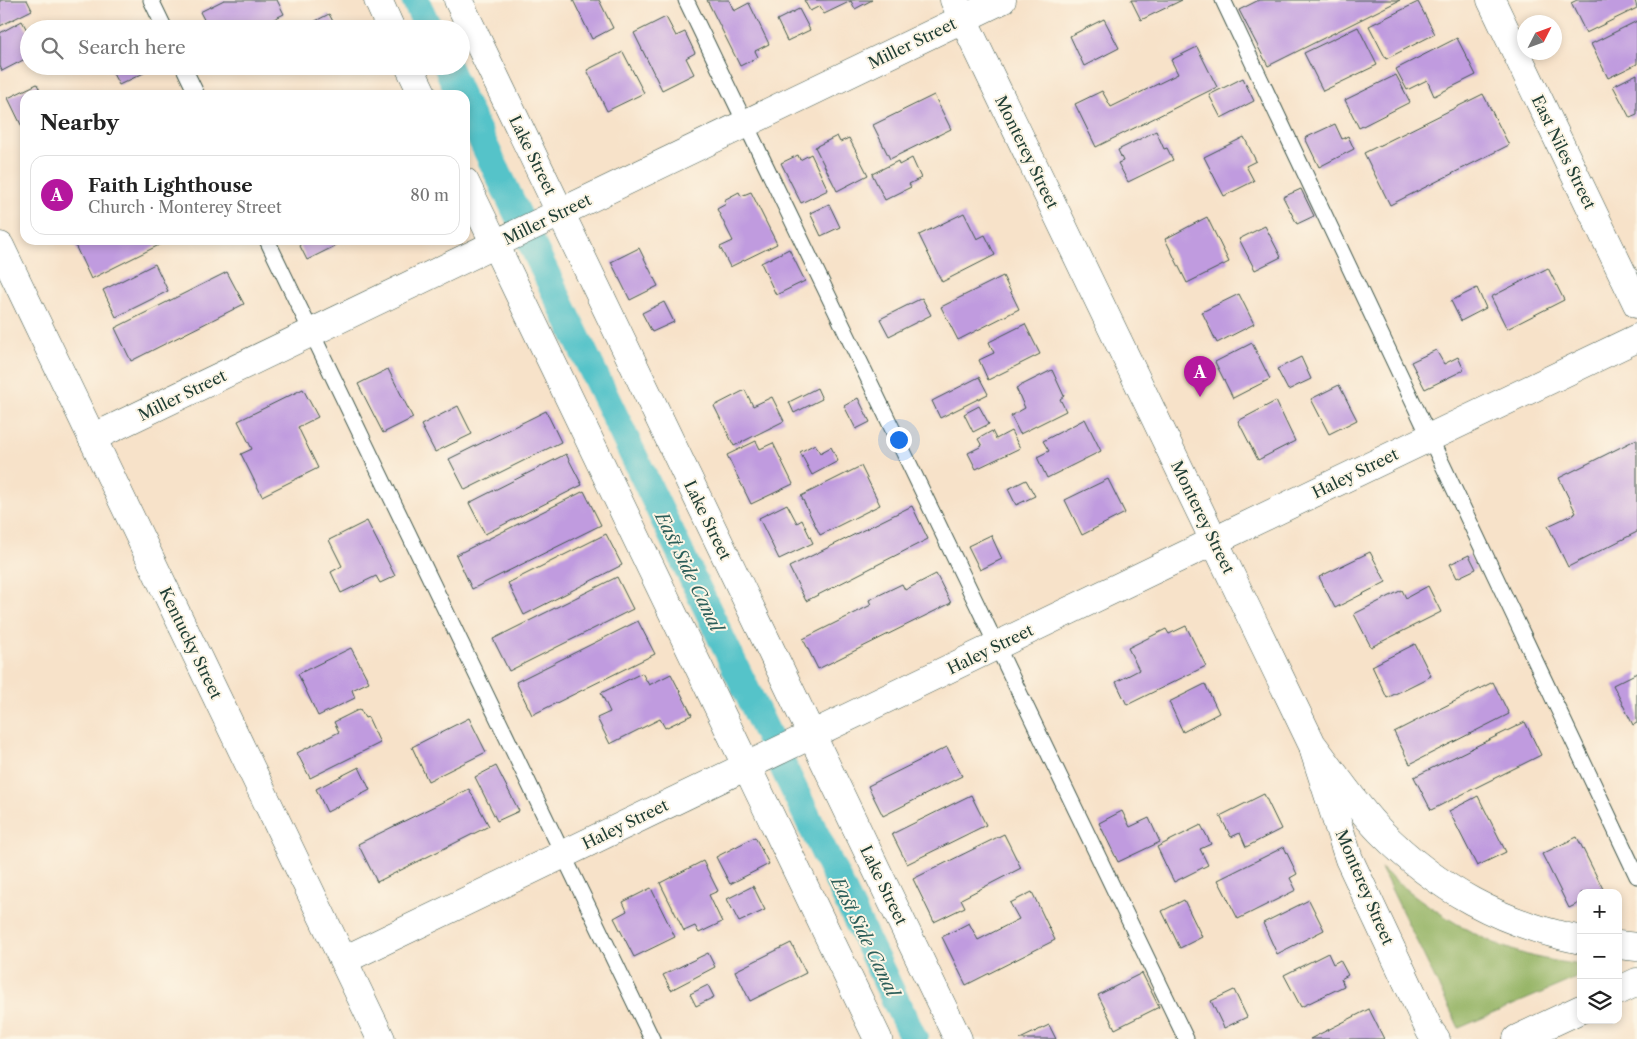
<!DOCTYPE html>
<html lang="en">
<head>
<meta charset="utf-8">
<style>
  :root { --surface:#fff; --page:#f2f2f2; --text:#222; --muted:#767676; --line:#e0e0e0; --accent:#b5179e }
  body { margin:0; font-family:"Libre Caslon Text",serif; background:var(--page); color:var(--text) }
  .controls { position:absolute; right:15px; bottom:15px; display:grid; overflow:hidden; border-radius:10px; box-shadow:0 2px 8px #0003 }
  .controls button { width:45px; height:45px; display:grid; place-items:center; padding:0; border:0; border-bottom:1px solid var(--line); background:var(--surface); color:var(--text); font:25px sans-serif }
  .compass { position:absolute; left:1517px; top:15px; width:45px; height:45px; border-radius:50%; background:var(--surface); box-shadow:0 2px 8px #0003; rotate:48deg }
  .you { position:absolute; left:898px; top:439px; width:18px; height:18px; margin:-12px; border:4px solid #fff; border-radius:50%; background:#1a73e8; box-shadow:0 0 0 8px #1a73e833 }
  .badge { display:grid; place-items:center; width:32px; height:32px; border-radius:50%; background:var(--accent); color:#fff; font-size:16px; font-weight:700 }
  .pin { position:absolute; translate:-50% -41px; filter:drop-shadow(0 1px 2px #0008) }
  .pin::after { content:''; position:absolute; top:26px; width:18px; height:15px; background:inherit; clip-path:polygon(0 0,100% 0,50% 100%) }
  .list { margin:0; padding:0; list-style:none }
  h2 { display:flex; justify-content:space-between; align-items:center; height:65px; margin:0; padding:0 20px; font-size:21px }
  h2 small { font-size:16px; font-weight:400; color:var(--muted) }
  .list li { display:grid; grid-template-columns:32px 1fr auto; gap:15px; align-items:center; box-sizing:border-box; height:80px; margin:0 10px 10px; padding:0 10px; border:1px solid var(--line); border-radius:15px }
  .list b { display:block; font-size:19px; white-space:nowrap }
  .list p { margin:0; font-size:16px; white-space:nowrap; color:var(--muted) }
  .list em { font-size:16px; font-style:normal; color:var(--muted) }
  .icon { flex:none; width:28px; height:28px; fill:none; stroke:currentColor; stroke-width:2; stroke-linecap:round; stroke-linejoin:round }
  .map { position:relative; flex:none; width:1637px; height:1039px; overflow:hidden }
  .search { position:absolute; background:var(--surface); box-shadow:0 2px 8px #0003; left:20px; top:20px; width:450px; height:55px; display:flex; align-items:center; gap:12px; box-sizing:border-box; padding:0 18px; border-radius:28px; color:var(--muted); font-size:19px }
  .panel { position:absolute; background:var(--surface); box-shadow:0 2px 8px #0003; left:20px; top:90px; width:450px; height:155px; border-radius:15px }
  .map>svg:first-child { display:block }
  .forest { fill:#98b669; stroke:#5c7a4e }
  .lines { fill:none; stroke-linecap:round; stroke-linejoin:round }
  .canal { stroke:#55c3c9; stroke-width:28 }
  .building { fill:#c09bdf }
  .service-casing { stroke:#3f564a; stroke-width:17 }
  .minor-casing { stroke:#3f564a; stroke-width:29 }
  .tertiary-casing { stroke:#3f564a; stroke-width:29 }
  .secondary-casing { stroke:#3f564a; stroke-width:29 }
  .service { stroke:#fff; stroke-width:15 }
  .minor { stroke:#fff; stroke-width:28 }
  .tertiary { stroke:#fff; stroke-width:28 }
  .secondary { stroke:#fff; stroke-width:28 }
  .labels { text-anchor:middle; stroke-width:4; stroke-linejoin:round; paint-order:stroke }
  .street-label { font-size:16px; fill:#1f3d34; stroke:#fcf5e5 }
  .water-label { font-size:18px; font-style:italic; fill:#2c5e59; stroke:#fcf5e5 }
</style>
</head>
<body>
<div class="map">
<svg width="1637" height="1039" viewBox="0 0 1637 1039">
  <rect width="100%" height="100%" fill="#fcf5e5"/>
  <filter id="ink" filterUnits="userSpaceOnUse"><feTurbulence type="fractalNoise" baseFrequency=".02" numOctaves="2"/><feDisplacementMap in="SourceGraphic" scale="10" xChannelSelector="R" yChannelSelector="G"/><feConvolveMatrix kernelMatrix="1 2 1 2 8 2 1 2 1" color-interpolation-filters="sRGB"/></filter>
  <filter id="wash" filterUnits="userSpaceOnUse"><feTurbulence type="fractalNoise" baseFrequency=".0096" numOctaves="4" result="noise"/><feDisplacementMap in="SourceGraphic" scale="20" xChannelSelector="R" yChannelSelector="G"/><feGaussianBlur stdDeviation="1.12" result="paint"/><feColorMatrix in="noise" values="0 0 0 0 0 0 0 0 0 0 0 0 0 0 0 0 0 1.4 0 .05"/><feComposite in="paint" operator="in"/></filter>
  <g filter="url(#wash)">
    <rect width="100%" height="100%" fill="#f7e2c9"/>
    <path class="forest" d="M1381,868C1421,903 1470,937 1521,953C1539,959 1561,962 1581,965V976L1459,1028Z"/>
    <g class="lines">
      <g class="canal">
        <path d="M415,0L429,29"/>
        <path d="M447,66L460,95"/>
        <path d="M465,105L914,1039"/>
      </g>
    </g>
    <g id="blocks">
      <g class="building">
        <path d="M0,0H27L32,10L0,26Z"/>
        <path d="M224,0H277L284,14L254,29H209L200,12Z"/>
        <path d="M573,0H599L613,28L592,39Z"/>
        <path d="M707,0H729L734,11L749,3L769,44L755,51L758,57L740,66Z"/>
        <path d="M804,0H872L855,9L851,1L824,14L820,6L810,11Z"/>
        <path d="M1131,0H1182L1141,20Z"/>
        <path d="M1259,0H1400L1268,66L1239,10Z"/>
        <path d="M1577,0H1635L1637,8L1586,33L1571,3Z"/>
        <path d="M1418,2L1435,34L1386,59L1369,26Z"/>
        <path d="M799,9L810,30L787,41L777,20Z"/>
        <path d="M329,14L337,29H300Z"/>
        <path d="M666,17L676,36L685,32L695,53L686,58L694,74L662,90L634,33Z"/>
        <path d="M1104,19L1119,48L1084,66L1070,36Z"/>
        <path d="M22,21L29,34V57L2,71L0,66V33Z"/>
        <path d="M1637,21V64L1608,78L1591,44Z"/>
        <path d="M1358,27L1377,65L1323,91L1304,53Z"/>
        <path d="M1457,38L1476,75L1434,96L1427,80L1407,90L1396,69Z"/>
        <path d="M1197,47L1217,87L1096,147L1075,104L1102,91L1111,107L1178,74L1171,60Z"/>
        <path d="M623,52L644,93L607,111L587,70Z"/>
        <path d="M109,66H151L152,69L119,85Z"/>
        <path d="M1637,74V115L1630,118L1613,86Z"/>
        <path d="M1396,75L1410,102L1359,128L1345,100Z"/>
        <path d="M1243,78L1254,101L1221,118L1209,95Z"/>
        <path d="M37,84L42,95H25V133L8,98Z"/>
        <path d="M1483,94L1509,145L1390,205L1364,153Z"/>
        <path d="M934,95L951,129L890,159L873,125Z"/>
        <path d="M1335,124L1342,139L1348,136L1354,149L1319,167L1305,138Z"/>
        <path d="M1156,131L1164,149L1167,148L1173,160L1128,182L1118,163L1123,161L1118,150Z"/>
        <path d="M837,136L840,142L849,138L868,175L837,191L815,147Z"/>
        <path d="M1244,137L1256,161L1246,166L1254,181L1224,196L1204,157Z"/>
        <path d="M811,154L828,190L801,203L781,163L798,155L800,160Z"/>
        <path d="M912,158L921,178L909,184L911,187L885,200L872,174L898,161L899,165Z"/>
        <path d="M1301,189L1314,216L1297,224L1283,197Z"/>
        <path d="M739,192L741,196L751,192L777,244L730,267L720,247L733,241L717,209L726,204L724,200Z"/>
        <path d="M829,204L840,227L821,236L810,213Z"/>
        <path d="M964,213L977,239L985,235L995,255L942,282L919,235Z"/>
        <path d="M1207,217L1229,262L1187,283L1165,239Z"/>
        <path d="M1265,226L1281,257L1255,270L1239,239Z"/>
        <path d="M79,240H169L91,279L74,243Z"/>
        <path d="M297,240H333L335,246L307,260Z"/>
        <path d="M639,248L658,286L630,300L611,262Z"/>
        <path d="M789,249L805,281L776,295L761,263Z"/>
        <path d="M155,264L168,291L116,317L103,290Z"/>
        <path d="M1548,268L1564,300L1507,329L1491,297Z"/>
        <path d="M227,272L244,304L131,361L115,328Z"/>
        <path d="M1003,276L1019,309L958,340L941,307Z"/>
        <path d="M1477,288L1486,308L1461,321L1451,301Z"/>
        <path d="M1239,294L1254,324L1217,343L1202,312Z"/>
        <path d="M922,298L931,315L889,336L880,319Z"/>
        <path d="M664,302L674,322L652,332L642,313Z"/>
        <path d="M1025,324L1040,354L988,380L979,360L994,353L989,342Z"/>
        <path d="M1252,343L1270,379L1233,398L1215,362Z"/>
        <path d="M1436,350L1444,364L1458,357L1464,370L1425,389L1411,362Z"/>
        <path d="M1301,357L1311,379L1288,390L1277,369Z"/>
        <path d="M388,369L413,418L383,433L358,384Z"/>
        <path d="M1052,370L1064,396L1060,399L1066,411L1020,434L1011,416L1025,408L1016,388Z"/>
        <path d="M979,377L988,394L940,418L932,401Z"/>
        <path d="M1339,385L1357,420L1329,434L1311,399Z"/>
        <path d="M817,388L822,399L794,413L789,402Z"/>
        <path d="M303,389L318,417L298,427L318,468L262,496L241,454L252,449L238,421Z"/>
        <path d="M745,390L753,406L772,397L784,421L734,446L714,406Z"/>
        <path d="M858,398L870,422L856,429L844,406Z"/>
        <path d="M1276,401L1295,441L1258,460L1238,421Z"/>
        <path d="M458,406L472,434L435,452L421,425Z"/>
        <path d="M979,406L989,424L973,432L964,414Z"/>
        <path d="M546,411L561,442L465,490L449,459Z"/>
        <path d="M1085,419L1101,451L1047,478L1037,457L1049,451L1043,441Z"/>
        <path d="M992,431L996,439L1011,431L1020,448L976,469L968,453L982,446L978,439Z"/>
        <path d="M1637,439V532L1568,567L1548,526L1576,513L1559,478Z"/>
        <path d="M756,441L760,449L773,443L793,484L751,504L727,455Z"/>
        <path d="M815,444L820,453L831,447L838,461L812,475L800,452Z"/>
        <path d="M566,454L582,485L485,534L469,503Z"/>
        <path d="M861,466L880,505L820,535L801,496Z"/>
        <path d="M1108,479L1125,513L1082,535L1065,500Z"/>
        <path d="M1026,480L1035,496L1016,505L1008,489Z"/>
        <path d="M584,491L601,525L472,589L456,555Z"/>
        <path d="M787,504L797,523L802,520L813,543L779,559L759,518Z"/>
        <path d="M912,506L928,539L806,601L789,567Z"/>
        <path d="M367,521L395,576L380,583L376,576L341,593L331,572L342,566L329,540Z"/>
        <path d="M606,534L622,565L524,615L508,583Z"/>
        <path d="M991,535L1002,559L980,570L968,546Z"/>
        <path d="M1370,552L1386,582L1335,608L1319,577Z"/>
        <path d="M1469,555L1476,569L1457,578L1450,564Z"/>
        <path d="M936,574L951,603L818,669L803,639L871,605L869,600L902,584L905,590Z"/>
        <path d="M617,577L633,609L509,671L493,639Z"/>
        <path d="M1428,586L1441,612L1371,647L1354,614L1402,590L1406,598Z"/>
        <path d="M638,621L655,654L532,715L516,682Z"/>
        <path d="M1186,626L1206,666L1127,705L1116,682L1139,670L1128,648L1166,629L1169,634Z"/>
        <path d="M1415,644L1431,676L1387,698L1372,666Z"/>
        <path d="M351,648L369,682L352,690L355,698L318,716L298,674Z"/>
        <path d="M642,673L649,685L671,674L692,715L665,728L660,719L610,744L597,718L610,712L601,693Z"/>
        <path d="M1637,673V723L1633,725L1613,685Z"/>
        <path d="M1493,682L1509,714L1410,764L1394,732Z"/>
        <path d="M1205,684L1219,713L1183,732L1169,702Z"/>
        <path d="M360,709L365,718L368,717L380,743L310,778L297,753L339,732L334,722Z"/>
        <path d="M469,718L486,752L428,781L412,747Z"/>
        <path d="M1525,722L1541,755L1431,810L1414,777Z"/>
        <path d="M947,747L962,776L883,816L868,786Z"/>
        <path d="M496,766L519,811L497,821L475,777Z"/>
        <path d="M359,767L370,790L327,812L316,789Z"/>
        <path d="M469,789L489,826L377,882L358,844Z"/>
        <path d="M1264,794L1281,829L1246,847L1240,833L1231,837L1220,816Z"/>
        <path d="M971,795L986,825L907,864L892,834Z"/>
        <path d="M1478,796L1506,852L1477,866L1449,811Z"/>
        <path d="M1122,811L1130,827L1149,818L1160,842L1118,862L1099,823Z"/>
        <path d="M1201,825L1211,844L1200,849L1208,865L1174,882L1157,847Z"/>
        <path d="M1004,834L1021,868L961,899L965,907L934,922L913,879Z"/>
        <path d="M755,837L769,864L730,884L716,857Z"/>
        <path d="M1577,837L1604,891L1600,893H1581V902L1569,908L1542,854Z"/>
        <path d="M1284,847L1297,874L1290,878L1296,890L1238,919L1218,880Z"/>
        <path d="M703,861L718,891L709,895L722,922L699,933L695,926L684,931L660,883Z"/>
        <path d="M753,886L765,910L739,922L727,899Z"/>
        <path d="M651,888L675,937L634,957L614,918L627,911L623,902Z"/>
        <path d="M1032,892L1055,940L966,985L942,937L969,923L978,940L1019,919L1010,903Z"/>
        <path d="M1184,900L1202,937L1180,948L1162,911Z"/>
        <path d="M1309,900L1324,930L1277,954L1263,923Z"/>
        <path d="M791,943L806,973L750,1001L735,971Z"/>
        <path d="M708,953L715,967L671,990L663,975Z"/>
        <path d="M1328,953L1333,964L1340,960L1348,975L1341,979L1344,986L1301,1007L1284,975Z"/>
        <path d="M1142,973L1159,1007L1115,1029L1098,995Z"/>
        <path d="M708,985L714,997L696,1006L690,994Z"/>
        <path d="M1234,990L1247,1017L1224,1028L1211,1001Z"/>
        <path d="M1369,1009L1384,1039H1310Z"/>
        <path d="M1049,1025L1056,1039H1020Z"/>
      </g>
    </g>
  </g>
  <g filter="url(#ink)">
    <use href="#blocks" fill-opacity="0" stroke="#3f564a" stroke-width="1"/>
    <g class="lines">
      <defs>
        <g id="service">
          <path d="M151,0L165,29"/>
          <path d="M686,0L1186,1039"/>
          <path d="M1223,0L1637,876"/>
          <path d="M183,66L197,95"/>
          <path d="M267,240L652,1039"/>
        </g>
        <g id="minor">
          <path d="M378,0L391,29"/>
          <path d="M458,0L958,1039"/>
          <path d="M409,66L423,95"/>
          <path d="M465,182L878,1039"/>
          <path d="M92,438L1002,0"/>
          <path d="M1314,751L1349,859L1430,1031L1436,1039"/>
          <path d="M1618,991L1637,982"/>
          <path d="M1517,1039L1581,1009"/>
        </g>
        <g id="tertiary">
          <path d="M0,246L381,1039"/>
          <path d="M344,960L1214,541"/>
        </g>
        <g id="secondary">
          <path d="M954,0L1312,744C1334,773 1355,805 1380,831C1437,889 1502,924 1581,940"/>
          <path d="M1491,0L1637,304"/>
          <path d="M1214,541L1637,338"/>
          <path d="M1618,945L1637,947"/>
        </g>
      </defs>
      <use href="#service" class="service-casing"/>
      <use href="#minor" class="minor-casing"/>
      <use href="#tertiary" class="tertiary-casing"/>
      <use href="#secondary" class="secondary-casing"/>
      <use href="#service" class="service"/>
      <use href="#minor" class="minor"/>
      <use href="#tertiary" class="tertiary"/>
      <use href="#secondary" class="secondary"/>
    </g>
  </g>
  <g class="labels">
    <g class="street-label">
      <text transform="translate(912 43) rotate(-26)" y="6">Miller Street</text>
      <text transform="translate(1027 152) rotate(64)" y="6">Monterey Street</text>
      <text transform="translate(1564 152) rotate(64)" y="6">East Niles Street</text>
      <text transform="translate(533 155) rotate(64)" y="6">Lake Street</text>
      <text transform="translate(547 219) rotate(-26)" y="6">Miller Street</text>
      <text transform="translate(182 395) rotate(-26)" y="6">Miller Street</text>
      <text transform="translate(1355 473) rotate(-26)" y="6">Haley Street</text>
      <text transform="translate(1203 517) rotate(64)" y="6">Monterey Street</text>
      <text transform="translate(708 520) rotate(64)" y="6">Lake Street</text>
      <text transform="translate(191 643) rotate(64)" y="6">Kentucky Street</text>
      <text transform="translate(990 649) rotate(-26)" y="6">Haley Street</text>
      <text transform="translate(625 824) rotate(-26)" y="6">Haley Street</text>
      <text transform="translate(884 885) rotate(64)" y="6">Lake Street</text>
      <text transform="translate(1365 887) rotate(67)" y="6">Monterey Street</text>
    </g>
    <g class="water-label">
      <text transform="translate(689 572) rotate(64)" y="6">East Side Canal</text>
      <text transform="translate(865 937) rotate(64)" y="6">East Side Canal</text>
    </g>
  </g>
</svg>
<div class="controls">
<button>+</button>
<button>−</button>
<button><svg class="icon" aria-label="layers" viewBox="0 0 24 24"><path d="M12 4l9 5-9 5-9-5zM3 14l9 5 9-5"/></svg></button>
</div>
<svg class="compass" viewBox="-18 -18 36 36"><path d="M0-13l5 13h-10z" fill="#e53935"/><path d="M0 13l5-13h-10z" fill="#767676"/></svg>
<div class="you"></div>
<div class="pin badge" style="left:1200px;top:397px">A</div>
<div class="search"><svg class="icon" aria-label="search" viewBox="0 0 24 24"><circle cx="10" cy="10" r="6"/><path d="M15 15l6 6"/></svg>Search here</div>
<section class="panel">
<h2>Nearby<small></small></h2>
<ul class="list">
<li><span class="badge">A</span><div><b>Faith Lighthouse</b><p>Church · Monterey Street</p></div><em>80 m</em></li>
</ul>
</section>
</div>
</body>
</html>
